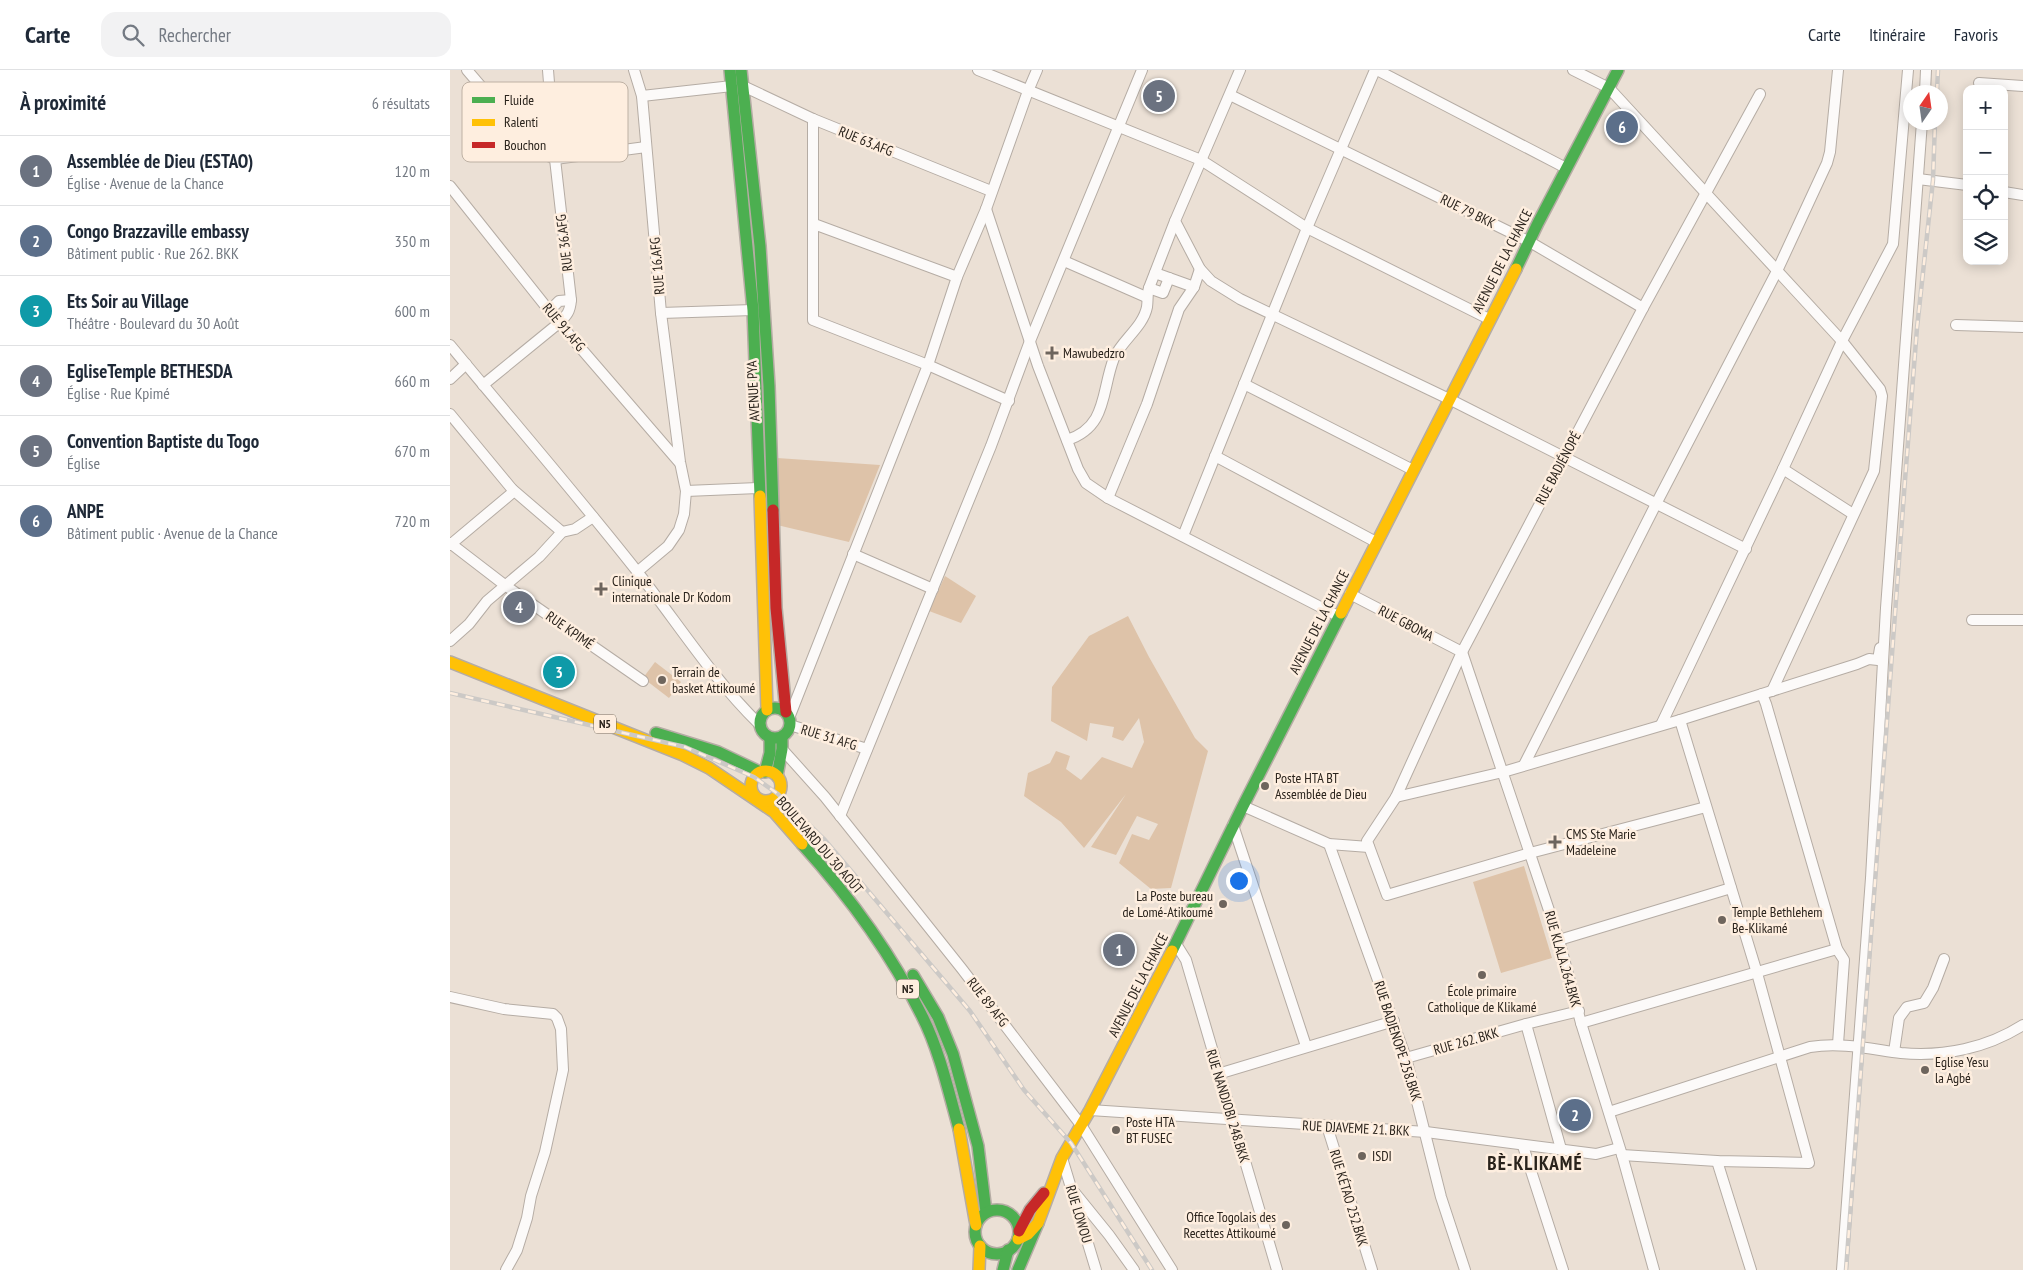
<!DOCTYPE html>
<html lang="fr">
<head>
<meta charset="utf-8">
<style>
  :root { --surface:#fff; --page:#f2f2f3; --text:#1f2937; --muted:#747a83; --line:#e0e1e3; --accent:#111827 }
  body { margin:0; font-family:"PT Sans Narrow",sans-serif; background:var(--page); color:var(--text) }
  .controls { position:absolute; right:15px; top:15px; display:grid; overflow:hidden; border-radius:10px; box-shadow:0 2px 12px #0003 }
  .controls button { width:45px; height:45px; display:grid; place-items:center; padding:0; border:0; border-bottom:1px solid var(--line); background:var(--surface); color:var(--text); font:25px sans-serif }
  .compass { position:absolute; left:1453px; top:15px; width:45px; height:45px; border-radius:50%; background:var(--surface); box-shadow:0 2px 12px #0003; rotate:13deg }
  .you { position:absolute; left:788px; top:810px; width:18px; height:18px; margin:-12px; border:4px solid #fff; border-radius:50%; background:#1a73e8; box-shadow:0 0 0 8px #1a73e833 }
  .badge { display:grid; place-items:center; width:32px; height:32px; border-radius:50%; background:var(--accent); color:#fff; font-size:16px; font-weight:700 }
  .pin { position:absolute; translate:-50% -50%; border:2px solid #fff; box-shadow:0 1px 5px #0006 }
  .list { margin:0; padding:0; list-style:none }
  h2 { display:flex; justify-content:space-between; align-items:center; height:65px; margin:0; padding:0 20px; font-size:21px }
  h2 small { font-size:16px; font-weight:400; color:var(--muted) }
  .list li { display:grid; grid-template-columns:32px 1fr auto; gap:15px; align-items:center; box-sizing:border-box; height:70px; padding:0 20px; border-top:1px solid var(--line) }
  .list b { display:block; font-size:19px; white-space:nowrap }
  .list p { margin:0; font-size:16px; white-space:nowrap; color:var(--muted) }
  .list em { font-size:16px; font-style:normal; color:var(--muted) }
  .icon { flex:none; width:28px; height:28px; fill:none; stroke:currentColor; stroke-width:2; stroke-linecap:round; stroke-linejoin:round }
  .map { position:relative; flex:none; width:1573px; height:1200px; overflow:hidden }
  header { display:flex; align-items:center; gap:30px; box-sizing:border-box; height:70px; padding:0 25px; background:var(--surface); border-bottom:1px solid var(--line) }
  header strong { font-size:24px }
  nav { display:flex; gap:28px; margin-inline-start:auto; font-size:18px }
  .search { width:350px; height:45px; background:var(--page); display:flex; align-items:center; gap:12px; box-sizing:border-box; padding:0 18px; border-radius:15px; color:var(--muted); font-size:19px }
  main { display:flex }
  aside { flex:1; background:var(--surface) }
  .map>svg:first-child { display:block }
  .green { fill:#dec3a9 }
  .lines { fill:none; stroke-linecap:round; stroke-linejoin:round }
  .street-casing { stroke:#b5aca4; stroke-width:12 }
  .fast-casing { stroke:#b5aca4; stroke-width:14 }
  .slow-casing { stroke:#b5aca4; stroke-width:14 }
  .jam-casing { stroke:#b5aca4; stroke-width:14 }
  .street { stroke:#fcfaf9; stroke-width:10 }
  .fast { stroke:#4caf50; stroke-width:11 }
  .slow { stroke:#ffc107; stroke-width:11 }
  .jam { stroke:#c62828; stroke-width:11 }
  .rail-casing { stroke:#ccc9c6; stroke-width:4.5 }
  .rail { stroke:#feeedf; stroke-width:2.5; stroke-dasharray:8; stroke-linecap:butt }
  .poi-dot { fill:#6e655d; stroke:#feeedf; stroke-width:2 }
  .labels { text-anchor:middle; stroke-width:5; stroke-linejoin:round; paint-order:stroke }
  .shield { fill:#feeedf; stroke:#6a6056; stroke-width:1 }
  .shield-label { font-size:12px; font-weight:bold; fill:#2a231c }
  .street-label { font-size:14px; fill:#2a231c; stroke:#feeedf }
  .poi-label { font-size:14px; fill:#2a231c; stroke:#feeedf; text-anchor:start }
  .district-label { font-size:19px; font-weight:bold; letter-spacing:1px; fill:#2a231c; stroke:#feeedf }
  .key { fill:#feeedf; stroke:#beb1a4; stroke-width:1 }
  .key-label { font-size:14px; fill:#2a231c }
</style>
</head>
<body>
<header>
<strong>Carte</strong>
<div class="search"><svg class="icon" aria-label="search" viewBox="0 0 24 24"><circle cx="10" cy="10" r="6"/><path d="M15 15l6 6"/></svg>Rechercher</div>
<nav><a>Carte</a><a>Itinéraire</a><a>Favoris</a></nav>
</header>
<main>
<aside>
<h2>À proximité<small>6 résultats</small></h2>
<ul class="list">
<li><span class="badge" style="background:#6b7280">1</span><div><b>Assemblée de Dieu (ESTAO)</b><p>Église · Avenue de la Chance</p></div><em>120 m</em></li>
<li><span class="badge" style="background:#5c6f8a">2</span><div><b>Congo Brazzaville embassy</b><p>Bâtiment public · Rue 262. BKK</p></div><em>350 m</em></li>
<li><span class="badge" style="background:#0f9aa8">3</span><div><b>Ets Soir au Village</b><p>Théâtre · Boulevard du 30 Août</p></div><em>600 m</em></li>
<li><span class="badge" style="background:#6b7280">4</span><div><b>EgliseTemple BETHESDA</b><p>Église · Rue Kpimé</p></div><em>660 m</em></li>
<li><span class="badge" style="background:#6b7280">5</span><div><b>Convention Baptiste du Togo</b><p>Église</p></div><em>670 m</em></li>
<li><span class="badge" style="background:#5c6f8a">6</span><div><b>ANPE</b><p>Bâtiment public · Avenue de la Chance</p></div><em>720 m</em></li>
</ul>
</aside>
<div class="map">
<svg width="1573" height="1200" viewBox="0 0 1573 1200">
  <rect width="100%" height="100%" fill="#ebe0d5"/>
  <g class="green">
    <path d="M327,388L430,395L399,472L327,455Z"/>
    <path d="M495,506L526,526L511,553L479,541Z"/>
    <path d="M678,546L699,587L745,668L758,681L721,818L701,819L669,793L682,764L699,770L708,754L687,746L666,785L641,777L676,724L634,778L611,752L574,726L578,703L600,693L606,681L620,686L616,699L631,710L652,687L682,698L694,672L689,648L673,671L662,667L664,657L640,653L637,671L601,651L602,617L639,566Z"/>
    <path d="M205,592L231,612L219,628L193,608Z"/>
    <path d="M1074,796L1102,888L1051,903L1023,812Z"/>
  </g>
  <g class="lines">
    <defs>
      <g id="street">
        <path d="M17,0L82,76L91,83L105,89L196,77"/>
        <path d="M184,0L192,26L211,243L230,392L236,421L234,444L229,460L218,476L187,502"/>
        <path d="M528,0L751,90L857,158L1039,249"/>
        <path d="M790,0L725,151L750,199L761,211L790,229L999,329L1296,479"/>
        <path d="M927,0L1116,98"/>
        <path d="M1123,0L1159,18L1392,271L1430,319L1432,326L1424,401L1322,621"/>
        <path d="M1529,13L1573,16"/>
        <path d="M293,16L363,49L541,121"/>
        <path d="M1475,22L1476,0"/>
        <path d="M780,25L1080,172L1193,238"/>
        <path d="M192,26L282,16"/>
        <path d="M363,49V250L478,295L559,331"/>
        <path d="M1468,109L1517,115"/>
        <path d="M0,116L109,253L229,392"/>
        <path d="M1554,122L1573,125"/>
        <path d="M536,139L588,296L628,399L636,413L658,428L888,546"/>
        <path d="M364,154L507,207"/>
        <path d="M614,191L696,227"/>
        <path d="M705,203L744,217"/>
        <path d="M699,218L713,223L719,208"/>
        <path d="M99,241L109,231L121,230"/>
        <path d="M211,243L303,240"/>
        <path d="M1506,255L1573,257"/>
        <path d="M0,275C62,350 126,424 186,500C227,552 262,608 309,654"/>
        <path d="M0,309L16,294"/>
        <path d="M794,314L963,400"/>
        <path d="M33,315L109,253C117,245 120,242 121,230L105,89L98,0"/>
        <path d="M0,344L62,419L112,462"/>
        <path d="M617,370C658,357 651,321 664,288C672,270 693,257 697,237C698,230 697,224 699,218L725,151"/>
        <path d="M765,386L926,472"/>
        <path d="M1333,399L1403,444"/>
        <path d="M236,421L308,418"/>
        <path d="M658,428L697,334L729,239L744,217L750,199"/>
        <path d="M733,466L857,158L925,0"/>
        <path d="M0,473L56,516L193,611"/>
        <path d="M0,475L62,423V419"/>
        <path d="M403,484L483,519"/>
        <path d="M900,524L1012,582L1109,870L1131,953L1172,1085L1204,1200"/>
        <path d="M1522,550H1573"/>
        <path d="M0,571L19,554L37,531L89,487L112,462L125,459L143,447"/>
        <path d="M1312,624L1316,634L1387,879L1394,890L1388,974"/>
        <path d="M339,648L478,295L507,207L536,139L578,21L587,0"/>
        <path d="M340,655L417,679"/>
        <path d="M1211,655L1333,399L1392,271L1443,174L1458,0"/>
        <path d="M332,679L375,727L512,899L631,1055L722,1200"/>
        <path d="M1074,695L1206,434L1327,201L1377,93L1380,82L1388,0"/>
        <path d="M946,727L1053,702L1230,650L1407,594L1419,589L1428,590L1430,578"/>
        <path d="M793,736L879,774L919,777"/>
        <path d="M1256,737L1080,783L937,825L917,771L946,727L1012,582L1193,238L1310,24"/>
        <path d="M390,746L541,376L580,271L692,0"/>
        <path d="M783,755L856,976"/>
        <path d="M879,774L956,988L991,1127L1015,1200"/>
        <path d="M1109,870L1281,818"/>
        <path d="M726,874L736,890L827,1200"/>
        <path d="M0,927L54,939L103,944L107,948L111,959L113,1000L95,1082L81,1126L77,1148L67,1180L56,1200"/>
        <path d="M1131,953L1387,879"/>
        <path d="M1076,954L1111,1079"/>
        <path d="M1444,982L1449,948L1457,937L1474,933L1483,918L1494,889"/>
        <path d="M956,988L1076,954L1129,941"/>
        <path d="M768,1004L944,951"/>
        <path d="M640,1040L976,1062L1146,1084L1169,1078"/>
        <path d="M1159,1042L1360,977C1391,972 1420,979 1451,983C1494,987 1537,978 1573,955"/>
        <path d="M877,1056L922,1200"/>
        <path d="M1073,1076L1113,1200"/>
        <path d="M1172,1085L1267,1091L1359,1093L1307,903L1230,650"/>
        <path d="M612,1088L646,1200"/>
        <path d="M1267,1091L1301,1200"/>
        <path d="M625,1123L659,1165L684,1200"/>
        <path d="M1392,1200L1421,808L1436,538L1472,52"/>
      </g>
      <g id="fast">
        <path d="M280,0L303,240L310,426"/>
        <path d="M291,0L310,176L319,316L323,440"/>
        <path d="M1066,199L1088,153L1168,0"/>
        <circle cx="325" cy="653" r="15"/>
        <path d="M206,663L268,682L310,702"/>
        <path d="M315,702L320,683V668"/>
        <path d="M327,706L332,679V667"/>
        <path d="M352,774C399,826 441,883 472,946C489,979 499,1023 509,1059"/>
        <path d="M722,881L793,736L891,543"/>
        <path d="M463,905L488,947L503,984L528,1076L536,1142"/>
        <circle cx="547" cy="1162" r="22"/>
        <path d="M553,1200L558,1180"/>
        <path d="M568,1200L588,1153"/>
      </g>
      <g id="slow">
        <path d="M310,426L317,640"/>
        <path d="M891,543L1066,199"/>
        <path d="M0,592L233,685L259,698L324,742L352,774"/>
        <circle cx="316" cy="716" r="15"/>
        <path d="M509,1059L526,1155"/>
        <path d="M568,1169L578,1164L588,1153L612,1088L640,1040L722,881"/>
        <path d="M529,1200L530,1176"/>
      </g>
      <g id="jam">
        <path d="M323,440L326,538L336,642"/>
        <path d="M569,1161L580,1140L594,1123"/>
      </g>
    </defs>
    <use href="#street" class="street-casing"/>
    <use href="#fast" class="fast-casing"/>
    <use href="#slow" class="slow-casing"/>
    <use href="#jam" class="jam-casing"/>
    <use href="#street" class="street"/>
    <use href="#fast" class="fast"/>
    <use href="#slow" class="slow"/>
    <use href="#jam" class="jam"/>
    <defs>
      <g id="rail">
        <path d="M1487,22L1488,0"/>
        <path d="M0,623L235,677L304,707L328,724L374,769L520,941L574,1020L621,1073L702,1200"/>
        <path d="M1396,1200L1455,410L1467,258L1483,110L1485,52"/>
      </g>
    </defs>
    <use href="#rail" class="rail-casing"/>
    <use href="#rail" class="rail"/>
  </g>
  <g class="poi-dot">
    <path d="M599.5 275.5h5v5h5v5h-5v5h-5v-5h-5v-5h5z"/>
    <path d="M148.5 511.5h5v5h5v5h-5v5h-5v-5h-5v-5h5z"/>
    <circle cx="212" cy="610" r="5"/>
    <circle cx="815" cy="716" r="5"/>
    <path d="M1102.5 764.5h5v5h5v5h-5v5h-5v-5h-5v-5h5z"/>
    <circle cx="773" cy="834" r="5"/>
    <circle cx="1272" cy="850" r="5"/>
    <circle cx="1032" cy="905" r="5"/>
    <circle cx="1475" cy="1000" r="5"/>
    <circle cx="666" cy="1060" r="5"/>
    <circle cx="912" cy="1086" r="5"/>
    <circle cx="836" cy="1155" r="5"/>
  </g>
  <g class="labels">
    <g class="shield">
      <rect x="144" y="644.5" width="22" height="19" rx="4"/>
      <rect x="447" y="909.5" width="22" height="19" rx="4"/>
    </g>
    <g class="shield-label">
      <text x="155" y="658">N5</text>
      <text x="458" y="923">N5</text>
    </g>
    <g class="street-label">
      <text transform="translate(416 71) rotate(22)" y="5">RUE 63.AFG</text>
      <text transform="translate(1018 141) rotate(26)" y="5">RUE 79 BKK</text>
      <text transform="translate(114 173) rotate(-97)" y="5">RUE 36.AFG</text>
      <text transform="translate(1052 191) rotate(-63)" y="5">AVENUE DE LA CHANCE</text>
      <text transform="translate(207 196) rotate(-95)" y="5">RUE 16.AFG</text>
      <text transform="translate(114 257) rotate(50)" y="5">RUE 91.AFG</text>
      <text transform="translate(303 321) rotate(-93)" y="5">AVENUE PYA</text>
      <text transform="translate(1108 398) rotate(-62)" y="5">RUE BADJÉNOPÉ</text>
      <text transform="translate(869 552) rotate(-63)" y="5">AVENUE DE LA CHANCE</text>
      <text transform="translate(956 553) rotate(28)" y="5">RUE GBOMA</text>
      <text transform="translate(120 560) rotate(35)" y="5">RUE KPIMÉ</text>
      <text transform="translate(379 667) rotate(17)" y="5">RUE 31 AFG</text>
      <text transform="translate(370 775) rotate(49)" y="5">BOULEVARD DU 30 AOÛT</text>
      <text transform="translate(1113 889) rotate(74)" y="5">RUE KLALA.264.BKK</text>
      <text transform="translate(688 915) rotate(-63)" y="5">AVENUE DE LA CHANCE</text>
      <text transform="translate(538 932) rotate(52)" y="5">RUE 89 AFG</text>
      <text transform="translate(948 971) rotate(72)" y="5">RUE BADJENOPE 258.BKK</text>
      <text transform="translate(1016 971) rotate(-16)" y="5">RUE 262. BKK</text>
      <text transform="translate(778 1036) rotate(73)" y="5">RUE NANDJOBI 248.BKK</text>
      <text transform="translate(906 1058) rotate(3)" y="5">RUE DJAVEME 21. BKK</text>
      <text transform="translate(899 1128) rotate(73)" y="5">RUE KÉTAO 252.BKK</text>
      <text transform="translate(629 1144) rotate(73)" y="5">RUE LOWOU</text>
    </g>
    <g class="poi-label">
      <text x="613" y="288">Mawubedzro</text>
      <text x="162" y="516">Clinique<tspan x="162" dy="16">internationale Dr Kodom</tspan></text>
      <text x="222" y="607">Terrain de<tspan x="222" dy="16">basket Attikoumé</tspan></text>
      <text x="825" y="713">Poste HTA BT<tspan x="825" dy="16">Assemblée de Dieu</tspan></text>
      <text x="1116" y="769">CMS Ste Marie<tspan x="1116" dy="16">Madeleine</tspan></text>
      <text x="763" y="831" text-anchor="end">La Poste bureau<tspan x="763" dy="16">de Lomé-Atikoumé</tspan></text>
      <text x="1282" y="847">Temple Bethlehem<tspan x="1282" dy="16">Be-Klikamé</tspan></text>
      <text x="1032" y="926" text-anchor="middle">École primaire<tspan x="1032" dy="16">Catholique de Klikamé</tspan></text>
      <text x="1485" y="997">Eglise Yesu<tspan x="1485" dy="16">la Agbé</tspan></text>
      <text x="676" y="1057">Poste HTA<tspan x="676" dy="16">BT FUSEC</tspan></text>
      <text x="922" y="1091">ISDI</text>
      <text x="826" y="1152" text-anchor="end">Office Togolais des<tspan x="826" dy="16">Recettes Attikoumé</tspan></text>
    </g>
    <g class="district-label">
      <text x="1085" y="1100">BÈ-KLIKAMÉ</text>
    </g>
  </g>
  <rect x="12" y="12" width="166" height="80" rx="8" class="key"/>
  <rect x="22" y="27" width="23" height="6" fill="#4caf50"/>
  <rect x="22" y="49" width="23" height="7" fill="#ffc107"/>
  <rect x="22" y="72" width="23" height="6" fill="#c62828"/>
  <g class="key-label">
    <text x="54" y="35">Fluide</text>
    <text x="54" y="57">Ralenti</text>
    <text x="54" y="80">Bouchon</text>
  </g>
</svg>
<div class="controls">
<button>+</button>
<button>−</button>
<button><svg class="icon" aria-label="locate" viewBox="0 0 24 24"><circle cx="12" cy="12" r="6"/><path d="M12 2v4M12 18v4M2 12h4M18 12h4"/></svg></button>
<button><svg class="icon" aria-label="layers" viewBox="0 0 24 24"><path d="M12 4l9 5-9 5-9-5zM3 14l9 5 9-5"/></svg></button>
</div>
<svg class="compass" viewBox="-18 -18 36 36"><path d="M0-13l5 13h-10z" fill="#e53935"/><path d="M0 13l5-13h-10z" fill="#747a83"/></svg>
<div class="you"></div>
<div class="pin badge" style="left:669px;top:880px;background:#6b7280">1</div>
<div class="pin badge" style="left:1125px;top:1045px;background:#5c6f8a">2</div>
<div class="pin badge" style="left:109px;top:602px;background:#0f9aa8">3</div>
<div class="pin badge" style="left:69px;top:537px;background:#6b7280">4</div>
<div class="pin badge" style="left:709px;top:26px;background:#6b7280">5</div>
<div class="pin badge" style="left:1172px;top:57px;background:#5c6f8a">6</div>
</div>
</main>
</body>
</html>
